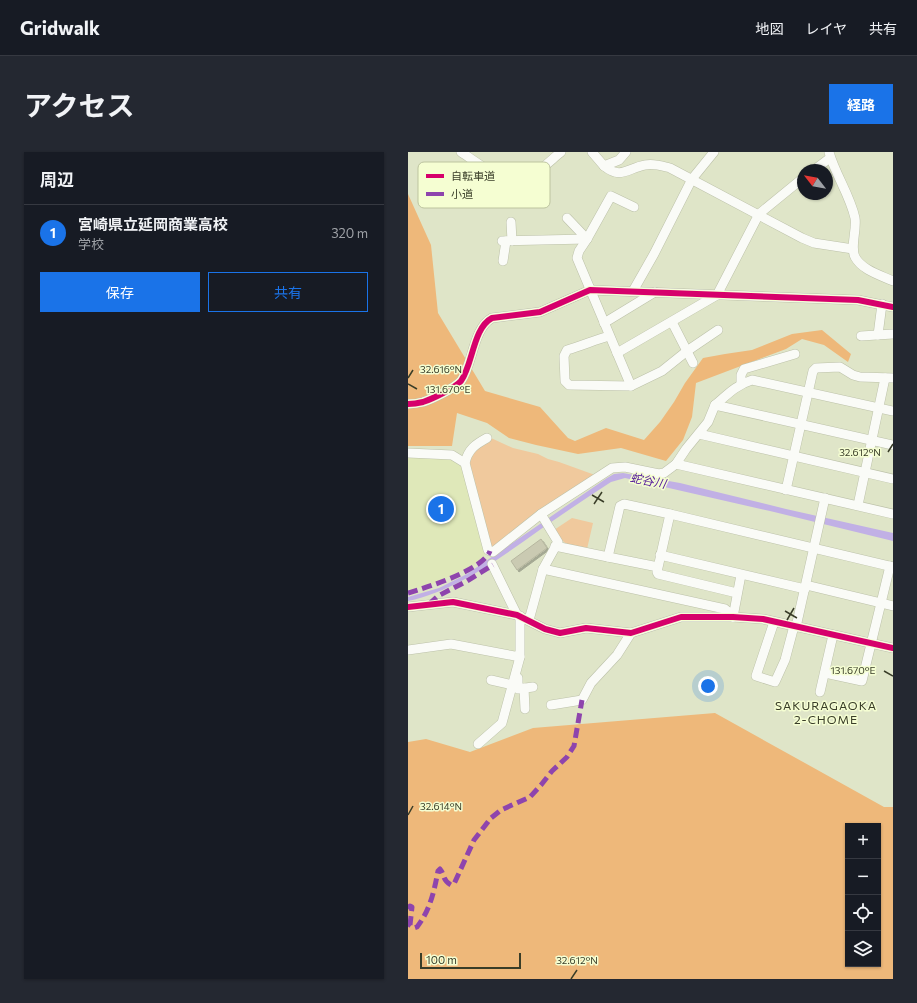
<!DOCTYPE html>
<html lang="ja">
<head>
<meta charset="utf-8">
<style>
  :root { --surface:#171b24; --page:#242831; --text:#f1f3f6; --muted:#9ea1a6; --line:#363941; --accent:#1a73e8 }
  body { margin:0; font-family:Commissioner,"Noto Sans JP",sans-serif; background:var(--page); color:var(--text) }
  .controls { position:absolute; right:12px; bottom:12px; display:grid; overflow:hidden; border-radius:0px; box-shadow:0 1px 3px #0004 }
  .controls button { width:36px; height:36px; display:grid; place-items:center; padding:0; border:0; border-bottom:1px solid var(--line); background:var(--surface); color:var(--text); font:20px sans-serif }
  .compass { position:absolute; left:389px; top:12px; width:36px; height:36px; border-radius:50%; background:var(--surface); box-shadow:0 1px 3px #0004; rotate:301deg }
  .scale { position:absolute; left:12px; bottom:10px; width:101px; box-sizing:border-box; padding-left:4px; border:2px solid #393d28; border-top:0; font-size:11px; line-height:14px; white-space:nowrap; color:#393d28; -webkit-text-stroke:3px #f5fed2; paint-order:stroke }
  .you { position:absolute; left:300px; top:534px; width:14px; height:14px; margin:-10px; border:3px solid #fff; border-radius:50%; background:#1a73e8; box-shadow:0 0 0 6px #1a73e833 }
  .badge { display:grid; place-items:center; width:26px; height:26px; border-radius:50%; background:var(--accent); color:#fff; font-size:13px; font-weight:700 }
  .pin { position:absolute; translate:-50% -50%; border:2px solid #fff; box-shadow:0 1px 4px #0006 }
  .list { margin:0; padding:0; list-style:none }
  h2 { display:flex; justify-content:space-between; align-items:center; height:52px; margin:0; padding:0 16px; font-size:17px }
  h2 small { font-size:13px; font-weight:400; color:var(--muted) }
  .list li { display:grid; grid-template-columns:26px 1fr auto; gap:12px; align-items:center; box-sizing:border-box; height:56px; padding:0 16px; border-top:1px solid var(--line) }
  .list b { display:block; font-size:15px; white-space:nowrap }
  .list p { margin:0; font-size:13px; white-space:nowrap; color:var(--muted) }
  .list em { font-size:13px; font-style:normal; color:var(--muted) }
  .actions { display:flex; gap:8px; padding:12px 16px }
  .actions a { flex:1; padding:9px 0; border:1px solid var(--accent); border-radius:0px; text-align:center; font-size:14px; color:var(--accent) }
  .actions .main { background:var(--accent); color:#fff }
  .icon { flex:none; width:22px; height:22px; fill:none; stroke:currentColor; stroke-width:2; stroke-linecap:round; stroke-linejoin:round }
  .map { position:relative; flex:none; width:485px; height:827px; overflow:hidden; border-radius:0px }
  header { display:flex; align-items:center; gap:24px; box-sizing:border-box; height:56px; padding:0 20px; background:var(--surface); border-bottom:1px solid var(--line) }
  header strong { font-size:19px }
  nav { display:flex; gap:22px; margin-inline-start:auto; font-size:14px }
  .intro { display:flex; align-items:center; justify-content:space-between; box-sizing:border-box; height:96px; padding:0 24px }
  h1 { margin:0; font-size:28px }
  .button { padding:10px 18px; border-radius:0px; background:var(--accent); color:#fff; font-size:14px; font-weight:700 }
  main { display:flex; gap:24px; padding:0 24px }
  aside { flex:1; background:var(--surface); border-radius:0px; box-shadow:0 1px 3px #0004 }
  .map>svg:first-child { display:block }
  .built { fill:#dfe8b9 }
  .green { fill:#f0c99d }
  .forest { fill:#eeb87a; fill-rule:evenodd }
  .water { fill:#c1b0e5 }
  .building { fill:#cacab2; stroke:#b6b69f; filter:url(#shadow) }
  .lines { fill:none; stroke-linecap:round; stroke-linejoin:round }
  .minor-casing { stroke:#bcc1a9; stroke-width:10 }
  .minor { stroke:#fafbf7; stroke-width:9 }
  .quiet { stroke:#8e44ad; stroke-width:5; stroke-dasharray:10 5; stroke-linecap:butt }
  .cycleway-casing { stroke:#f5fed2; stroke-width:8 }
  .cycleway { stroke:#d6006c; stroke-width:6 }
  .ticks { fill:none; stroke:#393d28; stroke-width:1.5 }
  .labels { text-anchor:middle; stroke-width:3; stroke-linejoin:round; paint-order:stroke }
  .water-label { font-size:12px; font-style:italic; fill:#54199b; stroke:#f5fed2 }
  .neighbourhood-label { font-size:12px; letter-spacing:1px; fill:#393d28; stroke:#f5fed2 }
  .key { fill:#f5fed2; stroke:#bdc49f; stroke-width:1 }
  .key-label { font-size:11px; fill:#393d28 }
  .ticks-label { font-size:10px; text-anchor:middle; fill:#393d28; stroke:#f5fed2; stroke-width:3; stroke-linejoin:round; paint-order:stroke }
</style>
</head>
<body>
<header>
<strong>Gridwalk</strong>
<nav><a>地図</a><a>レイヤ</a><a>共有</a></nav>
</header>
<div class="intro"><h1>アクセス</h1><a class="button">経路</a></div>
<main>
<aside>
<h2>周辺<small></small></h2>
<ul class="list">
<li><span class="badge">1</span><div><b>宮崎県立延岡商業高校</b><p>学校</p></div><em>320 m</em></li>
</ul>
<div class="actions"><a class="main">保存</a><a>共有</a></div>
</aside>
<div class="map">
<svg width="485" height="827" viewBox="0 0 485 827">
  <defs>
    <filter id="shadow"><feDropShadow dx="2" dy="2" stdDeviation="0" flood-color="#0004"/></filter>
  </defs>
  <rect width="100%" height="100%" fill="#dfe5c8"/>
  <path class="built" d="M0,304L43,306L53,311L78,401L74,407L61,416L20,434L0,439Z"/>
  <g class="green">
    <path d="M83,286L105,296L130,302L140,307L151,310L187,323L85,395L81,393L59,309L61,303Z"/>
    <path d="M164,366L185,371L179,397C160,393 158,395 146,378Z"/>
  </g>
  <g class="forest">
    <path d="M0,42L23,93L30,161L77,239L132,255L160,286L167,289L198,276L236,288L252,270L266,250L277,231L295,206L317,202L344,198L384,182L414,178L443,202L440,210L416,193L394,187L378,197L288,231L284,265L275,288L258,309L213,296L170,302L128,293L101,286L79,271L49,261L44,294H0Z"/>
    <path d="M307,561L476,655H485V827H0V590L18,587L62,600L125,576ZM440,674H470V812H440Z"/>
  </g>
  <path class="water" d="M215,321L272,331L378,357L485,381V389L362,359L217,326L203,330C180,345 156,361 133,377C92,406 50,438 0,449V445L31,436L59,422L199,326L206,322Z"/>
  <path class="building" d="M133,387L139,396L109,418L103,409Z"/>
  <g class="lines">
    <defs>
      <g id="minor">
        <path d="M53,0C73,13 98,36 123,23C134,18 144,7 153,0"/>
        <path d="M184,0L196,14L211,8L218,0"/>
        <path d="M421,0C427,22 442,43 447,66C449,78 442,95 447,105C454,118 472,123 485,129"/>
        <path d="M196,14C213,28 220,16 237,13C246,11 254,14 262,16L394,86L406,91L445,97"/>
        <path d="M406,18L422,6"/>
        <path d="M112,27L114,48"/>
        <path d="M159,66L179,87"/>
        <path d="M103,70L104,89"/>
        <path d="M94,89L179,87"/>
        <path d="M95,109L98,89"/>
        <path d="M225,139L246,102L284,27L306,0"/>
        <path d="M264,170L285,211"/>
        <path d="M196,171L247,140"/>
        <path d="M470,183L474,152"/>
        <path d="M201,184C187,188 173,194 159,198L156,204L157,229L161,233L223,234L254,219L279,199L310,178"/>
        <path d="M453,184L485,182"/>
        <path d="M209,201L309,143L351,62L395,26"/>
        <path d="M333,231V223L336,217L387,202"/>
        <path d="M223,234L169,106L171,99L179,87L203,44L226,55"/>
        <path d="M0,252C5,252 11,251 15,250C24,247 47,236 53,229C65,212 65,176 84,166L132,160L182,138L450,148L485,155"/>
        <path d="M307,253C319,243 328,233 344,228L485,259"/>
        <path d="M291,282L485,327"/>
        <path d="M79,286C68,292 60,297 57,311L80,398L85,400L133,362L204,316L217,315L251,322L256,321L268,312"/>
        <path d="M485,293L307,253L300,270L278,297L268,312L485,362"/>
        <path d="M0,301L44,303L57,311"/>
        <path d="M378,338L405,219L408,216L432,215L445,223L452,225L485,226"/>
        <path d="M450,353L477,226"/>
        <path d="M262,362L485,415"/>
        <path d="M147,394L200,405"/>
        <path d="M252,403L397,437"/>
        <path d="M84,412L109,463"/>
        <path d="M250,415L200,405L212,354L216,352L262,362L249,420L250,422L329,441"/>
        <path d="M135,417L317,457L321,460L325,465"/>
        <path d="M398,433L485,454"/>
        <path d="M0,455L45,450L109,463L137,477L152,481L178,476L223,481L273,465H325L355,467L485,496"/>
        <path d="M325,465L333,423"/>
        <path d="M121,468L135,417L150,390L133,362"/>
        <path d="M366,470L348,524L367,530L377,508L386,474"/>
        <path d="M388,475L417,346"/>
        <path d="M0,498L43,492L112,505V464"/>
        <path d="M417,521L454,529L482,414"/>
        <path d="M110,526V537L125,535"/>
        <path d="M83,528L105,533"/>
        <path d="M116,536L117,557"/>
        <path d="M412,540L425,483"/>
        <path d="M143,553L174,548L183,531L209,503L223,481"/>
        <path d="M70,592L94,571L112,505"/>
      </g>
    </defs>
    <use href="#minor" class="minor-casing"/>
    <use href="#minor" class="minor"/>
    <g class="quiet">
      <path d="M0,441C20,435 75,418 82,399"/>
      <path d="M21,452L30,444L59,429L85,413"/>
      <path d="M0,757L2,754L4,755L2,773L6,776L9,775C22,758 26,740 30,719L32,717C37,723 34,728 43,733L46,732L66,688L83,666L93,658L122,645L133,633L144,619L159,605L166,594L174,548"/>
    </g>
    <defs>
      <g id="cycleway">
        <path d="M0,252C5,252 11,251 15,250C24,247 47,236 53,229C65,212 65,176 84,166L132,160L182,138L450,148L485,155"/>
        <path d="M0,455L45,450L109,463L137,477L152,481L178,476L223,481L273,465H325L355,467L485,496"/>
      </g>
    </defs>
    <use href="#cycleway" class="cycleway-casing"/>
    <use href="#cycleway" class="cycleway"/>
  </g>
  <path class="ticks" d="M0,226L5,218M0,232L9,237M480,300L485,292M184,343L196,350M186,352L194,340M377,459L389,466M379,468L386,456M476,519L485,524M0,663L5,654M163,827L169,818"/>
  <g class="labels">
    <g class="water-label">
      <text transform="translate(240 329) rotate(11)" y="4">蛇谷川</text>
    </g>
    <g class="neighbourhood-label">
      <text x="418" y="558">SAKURAGAOKA<tspan x="418" dy="14">2-CHOME</tspan></text>
    </g>
  </g>
  <rect x="10" y="10" width="132" height="46" rx="6" class="key"/>
  <rect x="18" y="22" width="18" height="4" fill="#d6006c"/>
  <rect x="18" y="40" width="18" height="4" fill="#8e44ad"/>
  <g class="key-label">
    <text x="43" y="28">自転車道</text>
    <text x="43" y="46">小道</text>
  </g>
  <g class="ticks-label">
    <text x="33" y="221">32.616°N</text>
    <text x="40" y="241">131.670°E</text>
    <text x="452" y="304">32.612°N</text>
    <text x="445" y="522">131.670°E</text>
    <text x="33" y="658">32.614°N</text>
    <text x="169" y="812">32.612°N</text>
  </g>
</svg>
<div class="controls">
<button>+</button>
<button>−</button>
<button><svg class="icon" aria-label="locate" viewBox="0 0 24 24"><circle cx="12" cy="12" r="6"/><path d="M12 2v4M12 18v4M2 12h4M18 12h4"/></svg></button>
<button><svg class="icon" aria-label="layers" viewBox="0 0 24 24"><path d="M12 4l9 5-9 5-9-5zM3 14l9 5 9-5"/></svg></button>
</div>
<svg class="compass" viewBox="-18 -18 36 36"><path d="M0-13l5 13h-10z" fill="#e53935"/><path d="M0 13l5-13h-10z" fill="#9ea1a6"/></svg>
<div class="scale">100 m</div>
<div class="you"></div>
<div class="pin badge" style="left:33px;top:357px">1</div>
</div>
</main>
</body>
</html>
